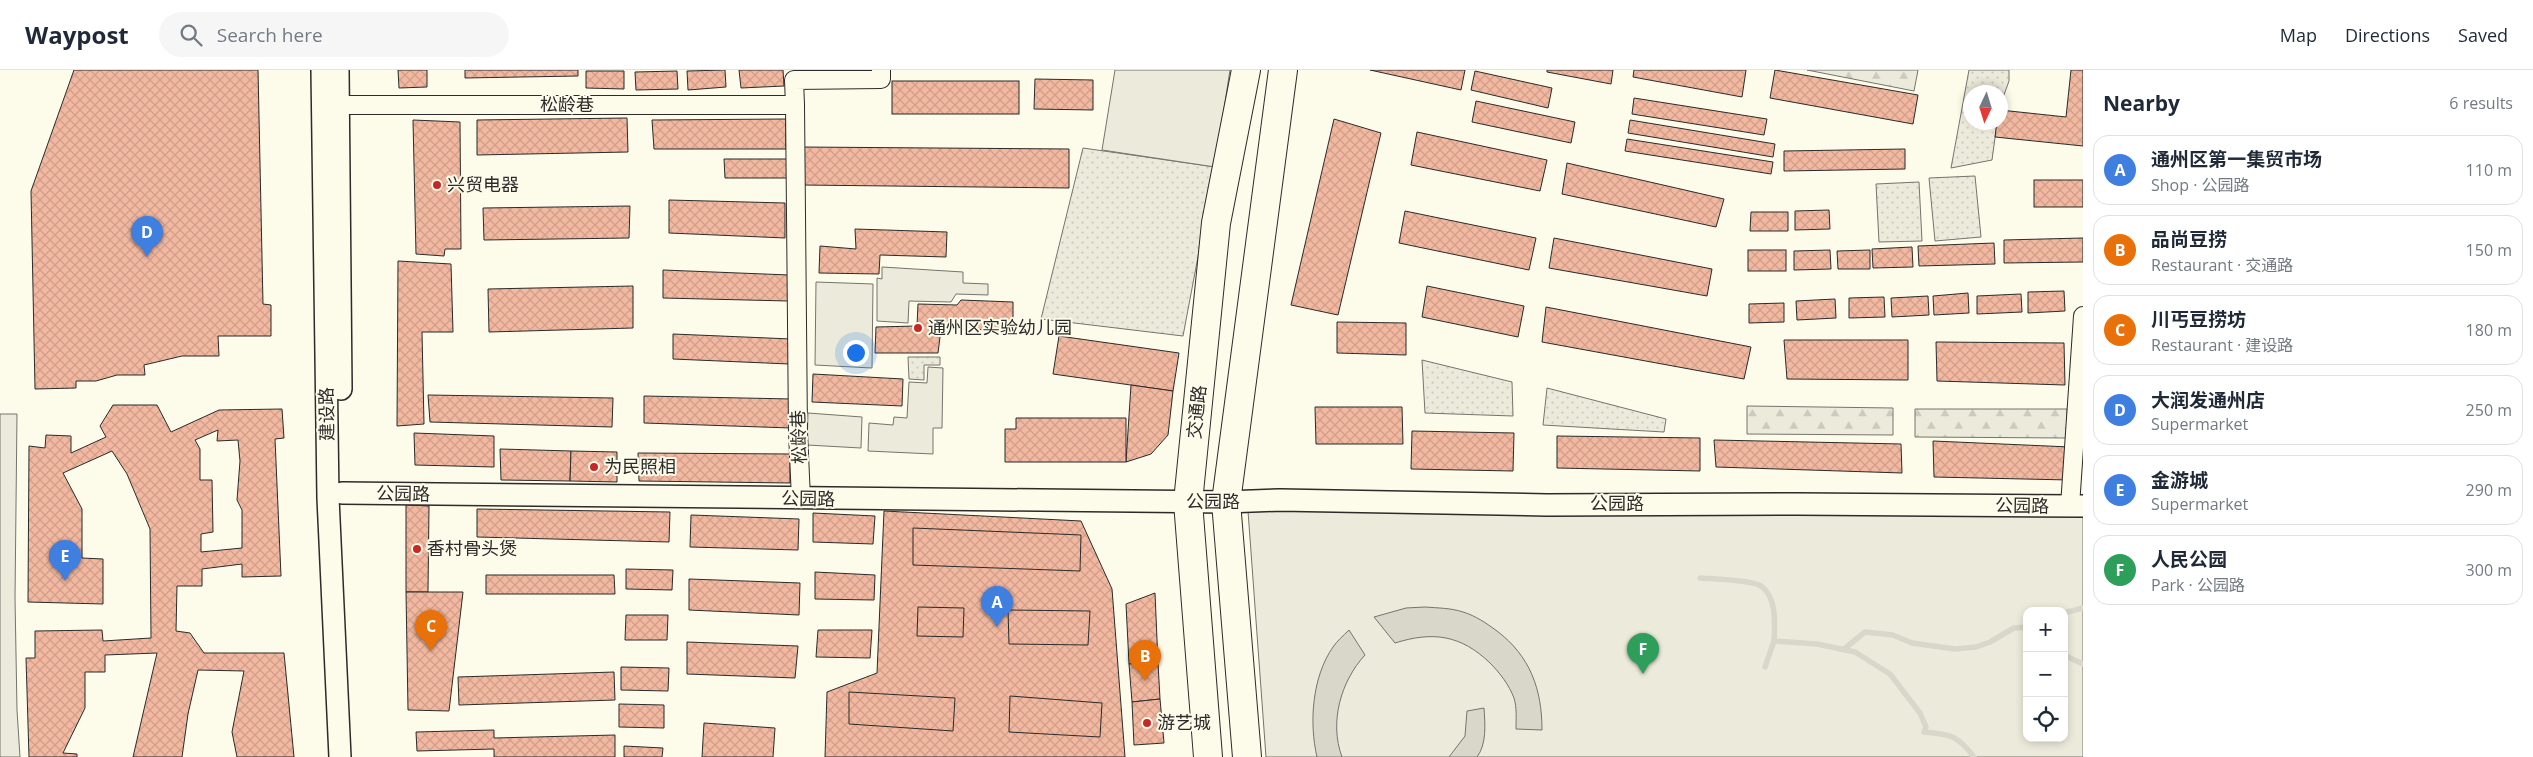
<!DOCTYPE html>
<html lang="en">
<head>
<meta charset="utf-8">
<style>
  :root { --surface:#fff; --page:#f6f6f7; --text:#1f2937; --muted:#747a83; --line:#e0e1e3; --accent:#2563eb }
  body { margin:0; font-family:"Open Sans","Noto Sans SC",sans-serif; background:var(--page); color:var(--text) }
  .controls { position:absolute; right:15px; bottom:15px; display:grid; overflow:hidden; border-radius:10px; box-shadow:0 2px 8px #0003 }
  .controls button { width:45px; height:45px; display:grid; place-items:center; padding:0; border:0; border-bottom:1px solid var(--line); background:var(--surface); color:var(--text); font:25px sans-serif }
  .compass { position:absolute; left:1963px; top:15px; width:45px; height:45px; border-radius:50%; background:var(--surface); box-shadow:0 2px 8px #0003; rotate:184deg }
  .you { position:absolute; left:855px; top:282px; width:18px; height:18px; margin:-12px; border:4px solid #fff; border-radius:50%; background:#1a73e8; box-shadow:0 0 0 8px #1a73e833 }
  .badge { display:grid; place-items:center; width:32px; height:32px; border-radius:50%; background:var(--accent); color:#fff; font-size:16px; font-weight:700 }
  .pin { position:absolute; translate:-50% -41px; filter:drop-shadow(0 1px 2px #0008) }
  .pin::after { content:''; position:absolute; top:26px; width:18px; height:15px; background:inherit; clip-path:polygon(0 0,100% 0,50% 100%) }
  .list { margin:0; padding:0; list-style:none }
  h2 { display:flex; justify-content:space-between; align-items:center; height:65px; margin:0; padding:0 20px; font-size:21px }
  h2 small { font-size:16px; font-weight:400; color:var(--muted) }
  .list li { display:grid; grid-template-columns:32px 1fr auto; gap:15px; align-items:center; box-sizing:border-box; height:70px; margin:0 10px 10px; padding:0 10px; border:1px solid var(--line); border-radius:15px }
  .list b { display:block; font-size:19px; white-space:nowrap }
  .list p { margin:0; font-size:16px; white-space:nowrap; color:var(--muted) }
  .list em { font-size:16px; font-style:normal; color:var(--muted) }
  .icon { flex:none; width:28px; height:28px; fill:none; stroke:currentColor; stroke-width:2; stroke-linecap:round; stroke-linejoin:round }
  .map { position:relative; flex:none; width:2083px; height:687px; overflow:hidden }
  header { display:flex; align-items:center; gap:30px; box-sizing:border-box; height:70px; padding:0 25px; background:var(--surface); border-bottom:1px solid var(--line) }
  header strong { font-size:24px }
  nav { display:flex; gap:28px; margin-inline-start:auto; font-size:18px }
  .search { width:350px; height:45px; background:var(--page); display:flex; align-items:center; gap:12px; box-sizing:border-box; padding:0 18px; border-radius:28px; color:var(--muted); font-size:19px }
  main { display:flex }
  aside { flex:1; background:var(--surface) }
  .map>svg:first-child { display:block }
  .grass { fill:url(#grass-dots); stroke:#74746e }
  .forest { fill:url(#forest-firs); stroke:#74746e }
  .park { fill:#ecebdb; stroke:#74746e; fill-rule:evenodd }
  .parking { fill:#eceadb; stroke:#74746e }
  .water { fill:#d8d7c9; stroke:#74746e }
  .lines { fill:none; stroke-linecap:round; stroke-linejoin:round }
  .stream { stroke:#d8d7c9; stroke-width:5.5 }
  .building { fill:url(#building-cross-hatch); stroke:#2b2b2b; fill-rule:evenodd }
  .minor-casing { stroke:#2b2b2b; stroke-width:20 }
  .tertiary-casing { stroke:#2b2b2b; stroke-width:24 }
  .primary-casing { stroke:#2b2b2b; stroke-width:30 }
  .minor { stroke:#fdfbea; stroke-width:18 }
  .tertiary { stroke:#fdfbea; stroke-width:21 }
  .primary { stroke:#fdfbea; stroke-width:28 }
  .poi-dot { fill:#c62828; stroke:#fdfbea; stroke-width:2 }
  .labels { text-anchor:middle; stroke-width:4; stroke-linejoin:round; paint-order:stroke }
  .street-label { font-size:18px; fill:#2b2b2b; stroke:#fdfbea }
  .poi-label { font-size:18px; fill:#2b2b2b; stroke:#fdfbea; text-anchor:start }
</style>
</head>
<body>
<header>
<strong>Waypost</strong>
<div class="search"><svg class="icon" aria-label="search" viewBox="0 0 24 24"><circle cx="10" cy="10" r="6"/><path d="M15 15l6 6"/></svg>Search here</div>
<nav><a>Map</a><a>Directions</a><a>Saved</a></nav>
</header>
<main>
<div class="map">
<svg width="2083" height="687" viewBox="0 0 2083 687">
  <defs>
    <pattern id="grass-dots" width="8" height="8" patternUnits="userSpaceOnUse" patternTransform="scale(1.25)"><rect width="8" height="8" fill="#ecebdb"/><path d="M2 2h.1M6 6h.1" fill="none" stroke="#cbcabc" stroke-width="1.8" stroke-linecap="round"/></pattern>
    <pattern id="forest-firs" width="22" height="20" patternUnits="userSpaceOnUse" patternTransform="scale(1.25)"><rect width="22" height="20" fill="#ecebdb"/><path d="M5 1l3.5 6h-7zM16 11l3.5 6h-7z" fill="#cbcabc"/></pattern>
    <pattern id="building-cross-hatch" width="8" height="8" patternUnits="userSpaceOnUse" patternTransform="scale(1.25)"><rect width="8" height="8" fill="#f2b8a0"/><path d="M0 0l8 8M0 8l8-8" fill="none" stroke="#d09e8a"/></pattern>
  </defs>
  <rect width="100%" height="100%" fill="#fdfbea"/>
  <g class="grass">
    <path d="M1969,0H2009V11L2001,33L2000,22H1970V52L1997,53L1992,90L1951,98Z"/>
    <path d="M1083,78L1215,97L1183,266L1041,249Z"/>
    <path d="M1975,106L1981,167L1935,171L1929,108Z"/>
    <path d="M1919,112L1922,171L1879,172L1876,114Z"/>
    <path d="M908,287H940V295H924V310L909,309Z"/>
    <path d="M1422,290L1512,312L1513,346L1425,343Z"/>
    <path d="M1547,318L1666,349L1664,362L1543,355Z"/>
  </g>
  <g class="forest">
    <path d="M1807,0H1918L1914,21Z"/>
    <path d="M1747,336L1893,338V365L1747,364Z"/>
    <path d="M1915,339H2067V368L1915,367Z"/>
  </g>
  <g class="park">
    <path d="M882,197L963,202V213L988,214V225L956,224L951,232L909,231L908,253L877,251V208L882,209Z"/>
    <path d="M816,212L873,214L872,298L815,295Z"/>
    <path d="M928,297L943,298L942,358H933V384L868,381L869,353L893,355L894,347L907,348L909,312L927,313Z"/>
    <path d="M808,343L862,347L861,378L807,375Z"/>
    <path d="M1279,439L2083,440V687H1266L1248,441ZM2027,541H2064V668H2027Z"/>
  </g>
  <g class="parking">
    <path d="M1115,0H1230L1215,97L1102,80Z"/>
    <path d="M0,344H17L15,528L17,640L20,687H0Z"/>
  </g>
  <g class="water">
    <path d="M1425,537C1438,538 1451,538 1463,542C1476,546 1486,553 1497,561C1530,586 1542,619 1542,660L1516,659C1516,649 1517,638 1514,628C1509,615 1500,603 1490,593C1461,565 1433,561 1395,573L1374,547L1406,538Z"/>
    <path d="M1349,560L1365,585C1341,611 1329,652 1342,687H1317C1309,653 1312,607 1333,577C1337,571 1343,566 1349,560Z"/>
    <path d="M1484,638C1485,653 1487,674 1477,687H1449L1465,666L1467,641Z"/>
  </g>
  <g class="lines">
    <g class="stream">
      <path d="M1700,508C1712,509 1752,510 1761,516C1777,527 1775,554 1774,571"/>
      <path d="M2064,543L2083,538"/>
      <path d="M1840,579H1844L1865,562L1893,565L1912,573L1955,579L1976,577L1990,572L2014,558L2027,557"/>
      <path d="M2064,585L2083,594"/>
      <path d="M1765,597L1774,571L1817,574L1855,582L1890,604L1920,643L1926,657L1924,662C1950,664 1957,665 1974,687"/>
    </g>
  </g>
  <g class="building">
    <path d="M74,0H258L263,234L271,235V266H218L219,286H182L144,295L145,305H117L96,311H76V318L35,319L31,121Z"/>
    <path d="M398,0H427V17L399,18Z"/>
    <path d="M465,0H578V6L465,8Z"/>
    <path d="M725,0L726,17L688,20L687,1Z"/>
    <path d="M739,0H783L784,16L741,18Z"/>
    <path d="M1370,0H1465L1461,20Z"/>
    <path d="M1547,0H1613L1611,14L1547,2Z"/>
    <path d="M1634,0H1746L1742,27L1633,7Z"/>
    <path d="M1775,0L1918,25L1913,54L1770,28Z"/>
    <path d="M2071,0H2083V76L1995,67L1997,52H2000V40L2066,47Z"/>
    <path d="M586,1H624V19L586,18Z"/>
    <path d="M677,1L678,19L636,20L635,2Z"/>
    <path d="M1475,1L1552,18L1548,38L1471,20Z"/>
    <path d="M1035,9L1093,10V40L1034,39Z"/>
    <rect x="892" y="11" width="127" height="33"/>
    <path d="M1634,28L1767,49L1764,65L1632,44Z"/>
    <path d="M1476,31L1575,52L1571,73L1472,52Z"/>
    <path d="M627,48L628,82L477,85V50Z"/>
    <path d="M786,49V79H654L652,50Z"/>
    <path d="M1334,49L1381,63L1338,245L1291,235Z"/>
    <path d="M413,50L460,52L461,179H445L444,186L416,184Z"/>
    <path d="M1630,50L1775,74L1773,87L1628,63Z"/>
    <path d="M1417,62L1547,90L1540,121L1411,95Z"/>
    <path d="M1627,69L1773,92L1771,104L1625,81Z"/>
    <path d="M802,77L1069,79V118L802,115Z"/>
    <path d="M1905,79V99L1784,101V81Z"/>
    <path d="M724,89H787V108H725Z"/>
    <path d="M1567,93L1724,129L1716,157L1562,124Z"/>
    <rect x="2034" y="110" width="49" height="27"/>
    <path d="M669,130L785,133V168L669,163Z"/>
    <path d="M630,136L629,168L484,170L483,138Z"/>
    <path d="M1829,140L1830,159L1795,160V141Z"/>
    <path d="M1405,141L1536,168L1529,200L1399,173Z"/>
    <path d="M1751,142H1788V161H1750Z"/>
    <path d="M855,159L947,162L946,187L880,185L879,204L819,203L820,176L856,179Z"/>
    <path d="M1554,168L1712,199L1707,226L1549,198Z"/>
    <path d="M2083,168V192L2004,193V170Z"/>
    <path d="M1994,173L1995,194L1919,196L1918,176Z"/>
    <path d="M1912,177L1913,197L1873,198L1872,179Z"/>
    <rect x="1748" y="180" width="38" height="21"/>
    <path d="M1830,180L1831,199L1794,200V181Z"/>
    <path d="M1870,180V199H1838L1837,181Z"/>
    <path d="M398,191L451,194L453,262H422L424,354L397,356Z"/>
    <path d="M663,200L789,205L788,231L663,228Z"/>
    <path d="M633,216V258L489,262L488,219Z"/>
    <path d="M1427,216L1524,236L1518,267L1422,247Z"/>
    <path d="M2064,221L2065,241L2028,243V222Z"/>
    <path d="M1968,223L1969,243L1934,245L1933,226Z"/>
    <path d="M2021,224L2022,242L1977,244V226Z"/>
    <path d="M1928,226L1929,245L1892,247L1891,228Z"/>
    <path d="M1884,227L1885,247L1849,248V228Z"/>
    <path d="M1835,229L1836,248L1797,250L1796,231Z"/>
    <path d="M961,230L1013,232V260L941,259L938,283H875L876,257L917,256L918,234L957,235Z"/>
    <path d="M1784,233V252L1749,253V234Z"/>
    <path d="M1546,237L1751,277L1744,309L1542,272Z"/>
    <path d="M1337,252L1406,253V285L1337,283Z"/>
    <path d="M673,264L791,269L789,294L673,289Z"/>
    <path d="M1059,266L1179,283L1173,321L1053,304Z"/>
    <path d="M1784,270H1908V310L1787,309Z"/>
    <path d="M1936,272L2064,273L2065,315L1937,311Z"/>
    <path d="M813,304L903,309L902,336L812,332Z"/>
    <path d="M1131,315L1173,321L1168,365L1151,384L1126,392Z"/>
    <path d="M428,325L613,328L612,357L430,352Z"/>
    <path d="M644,326L792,329L791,358L644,353Z"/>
    <path d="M113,335H157L171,362L219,340L282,339L284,368L275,369L281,506L242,507V494L202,499V516H177L176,561L190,563L204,583H284L294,687H237L232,662L244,601L198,600L188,644L182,687H133L157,583L105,585V602H85V638L63,683L77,684V687H29L26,588H35V561L102,560L103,571L151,568L150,459L127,404L112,381L63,403L82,439V488L103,489V534L28,532L29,376L45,378L46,365L71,366V383L106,367L100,356ZM218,360L217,371L238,370L240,391L237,430L242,440V478L201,482V464L213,462L212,410H200V379L195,370Z"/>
    <path d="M1315,337H1402L1403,374H1316Z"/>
    <path d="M1016,348H1126V392H1005V359H1016Z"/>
    <path d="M1412,361L1514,363L1513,401L1411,399Z"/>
    <path d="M414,363L494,366V397L415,395Z"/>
    <path d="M1557,366L1700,368V401L1557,398Z"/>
    <path d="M1714,370L1901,374L1902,403L1716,397Z"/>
    <path d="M1933,371L2070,377L2069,410L1934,407Z"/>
    <path d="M500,379L571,381L570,411L501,410Z"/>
    <path d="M571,381L617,382V412L570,411Z"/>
    <path d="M638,383L790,384V413L639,411Z"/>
    <path d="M406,435L429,436L428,522H406Z"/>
    <path d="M477,439L670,442L669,472L477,467Z"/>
    <path d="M884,441L1081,451L1112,519L1125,687H825L827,622L877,603Z"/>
    <path d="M813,443L875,446L873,474L813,472Z"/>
    <path d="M691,445L799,449L798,480L690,477Z"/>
    <path d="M913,458L1081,465L1080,501L913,495Z"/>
    <path d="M626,499L673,500L672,520L626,519Z"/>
    <path d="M815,502L875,505L874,530L815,529Z"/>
    <path d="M486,505H614L615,524H486Z"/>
    <path d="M689,509L800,513L799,545L689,540Z"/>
    <path d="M406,522H463L449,641L408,640Z"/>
    <path d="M1155,523L1158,593L1129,594L1126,534Z"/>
    <path d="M918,537L964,538L963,567L917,566Z"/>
    <path d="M1008,540L1090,541L1088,575L1009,574Z"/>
    <path d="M626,545H668L667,570H625Z"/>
    <path d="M818,560H872L870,588L816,587Z"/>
    <path d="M687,572L798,576L795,608L687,604Z"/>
    <path d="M1158,593L1160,629L1132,632L1129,594Z"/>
    <path d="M621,597L669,598L668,621L621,620Z"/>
    <path d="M614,602L615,630L459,635L458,607Z"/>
    <path d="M849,622L955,628L953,661L849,654Z"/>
    <path d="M1010,626L1102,633L1100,667L1009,662Z"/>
    <path d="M1160,629L1164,673L1134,675L1132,632Z"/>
    <path d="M619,634L664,635V658L619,657Z"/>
    <path d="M704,653L775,658L773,687H702Z"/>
    <path d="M494,660V668L615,665V687H494V679L417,681L416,662Z"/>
    <path d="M624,676L663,678L662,687H624Z"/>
  </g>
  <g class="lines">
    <defs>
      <g id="minor">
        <path d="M338,35H795L798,362L801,429"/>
        <path d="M795,35L794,10L881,9V0"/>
        <path d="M2070,436L2083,246"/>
      </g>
      <g id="tertiary">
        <path d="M322,0L328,428L340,687"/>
        <path d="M338,0L341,319"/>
        <path d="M342,423L1226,432L1280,430L1547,435L1797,434L2083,436"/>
      </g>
      <g id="primary">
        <path d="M1208,687L1188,432L1216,153L1246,0"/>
        <path d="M1247,687L1226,432L1283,0"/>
      </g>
    </defs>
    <use href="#minor" class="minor-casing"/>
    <use href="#tertiary" class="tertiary-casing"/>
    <use href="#primary" class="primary-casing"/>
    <use href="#minor" class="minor"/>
    <use href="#tertiary" class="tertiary"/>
    <use href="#primary" class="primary"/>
  </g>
  <g class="poi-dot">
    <circle cx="437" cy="115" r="5"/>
    <circle cx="918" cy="258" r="5"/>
    <circle cx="594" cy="397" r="5"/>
    <circle cx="417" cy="479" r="5"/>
    <circle cx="1147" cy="653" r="5"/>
  </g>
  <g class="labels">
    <g class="street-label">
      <text x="567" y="41">松龄巷</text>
      <text transform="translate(1197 342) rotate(-84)" y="6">交通路</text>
      <text transform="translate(327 344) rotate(-91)" y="6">建设路</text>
      <text transform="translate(799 367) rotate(-92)" y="6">松龄巷</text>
      <text transform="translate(403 424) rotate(1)" y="6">公园路</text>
      <text transform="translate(808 429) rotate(1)" y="6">公园路</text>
      <text x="1213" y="438">公园路</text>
      <text x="1617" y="440">公园路</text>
      <text transform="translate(2022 436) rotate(1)" y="6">公园路</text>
    </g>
    <g class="poi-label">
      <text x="447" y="121">兴贸电器</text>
      <text x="928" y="264">通州区实验幼儿园</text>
      <text x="604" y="403">为民照相</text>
      <text x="427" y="485">香村骨头煲</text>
      <text x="1157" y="659">游艺城</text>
    </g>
  </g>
</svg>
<div class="controls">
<button>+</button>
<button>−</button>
<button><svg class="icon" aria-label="locate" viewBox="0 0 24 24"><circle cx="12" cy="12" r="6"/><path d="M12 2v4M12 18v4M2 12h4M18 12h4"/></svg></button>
</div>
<svg class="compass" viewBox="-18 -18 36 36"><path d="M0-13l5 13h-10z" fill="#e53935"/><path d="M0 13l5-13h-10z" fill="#747a83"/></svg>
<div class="you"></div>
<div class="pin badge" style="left:997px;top:557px;background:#3f7fe0">A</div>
<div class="pin badge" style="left:1145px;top:611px;background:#e8710a">B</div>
<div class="pin badge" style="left:431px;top:581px;background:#e8710a">C</div>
<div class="pin badge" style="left:147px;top:187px;background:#3f7fe0">D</div>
<div class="pin badge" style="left:65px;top:511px;background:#3f7fe0">E</div>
<div class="pin badge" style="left:1643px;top:604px;background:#2e9e5b">F</div>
</div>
<aside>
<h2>Nearby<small>6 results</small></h2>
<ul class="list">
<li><span class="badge" style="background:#3f7fe0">A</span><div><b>通州区第一集贸市场</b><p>Shop · 公园路</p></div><em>110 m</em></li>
<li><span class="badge" style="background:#e8710a">B</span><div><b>品尚豆捞</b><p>Restaurant · 交通路</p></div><em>150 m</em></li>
<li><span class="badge" style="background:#e8710a">C</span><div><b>川丐豆捞坊</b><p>Restaurant · 建设路</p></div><em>180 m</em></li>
<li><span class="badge" style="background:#3f7fe0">D</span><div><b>大润发通州店</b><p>Supermarket</p></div><em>250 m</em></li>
<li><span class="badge" style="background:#3f7fe0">E</span><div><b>金游城</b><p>Supermarket</p></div><em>290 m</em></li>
<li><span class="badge" style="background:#2e9e5b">F</span><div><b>人民公园</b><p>Park · 公园路</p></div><em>300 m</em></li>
</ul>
</aside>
</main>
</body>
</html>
